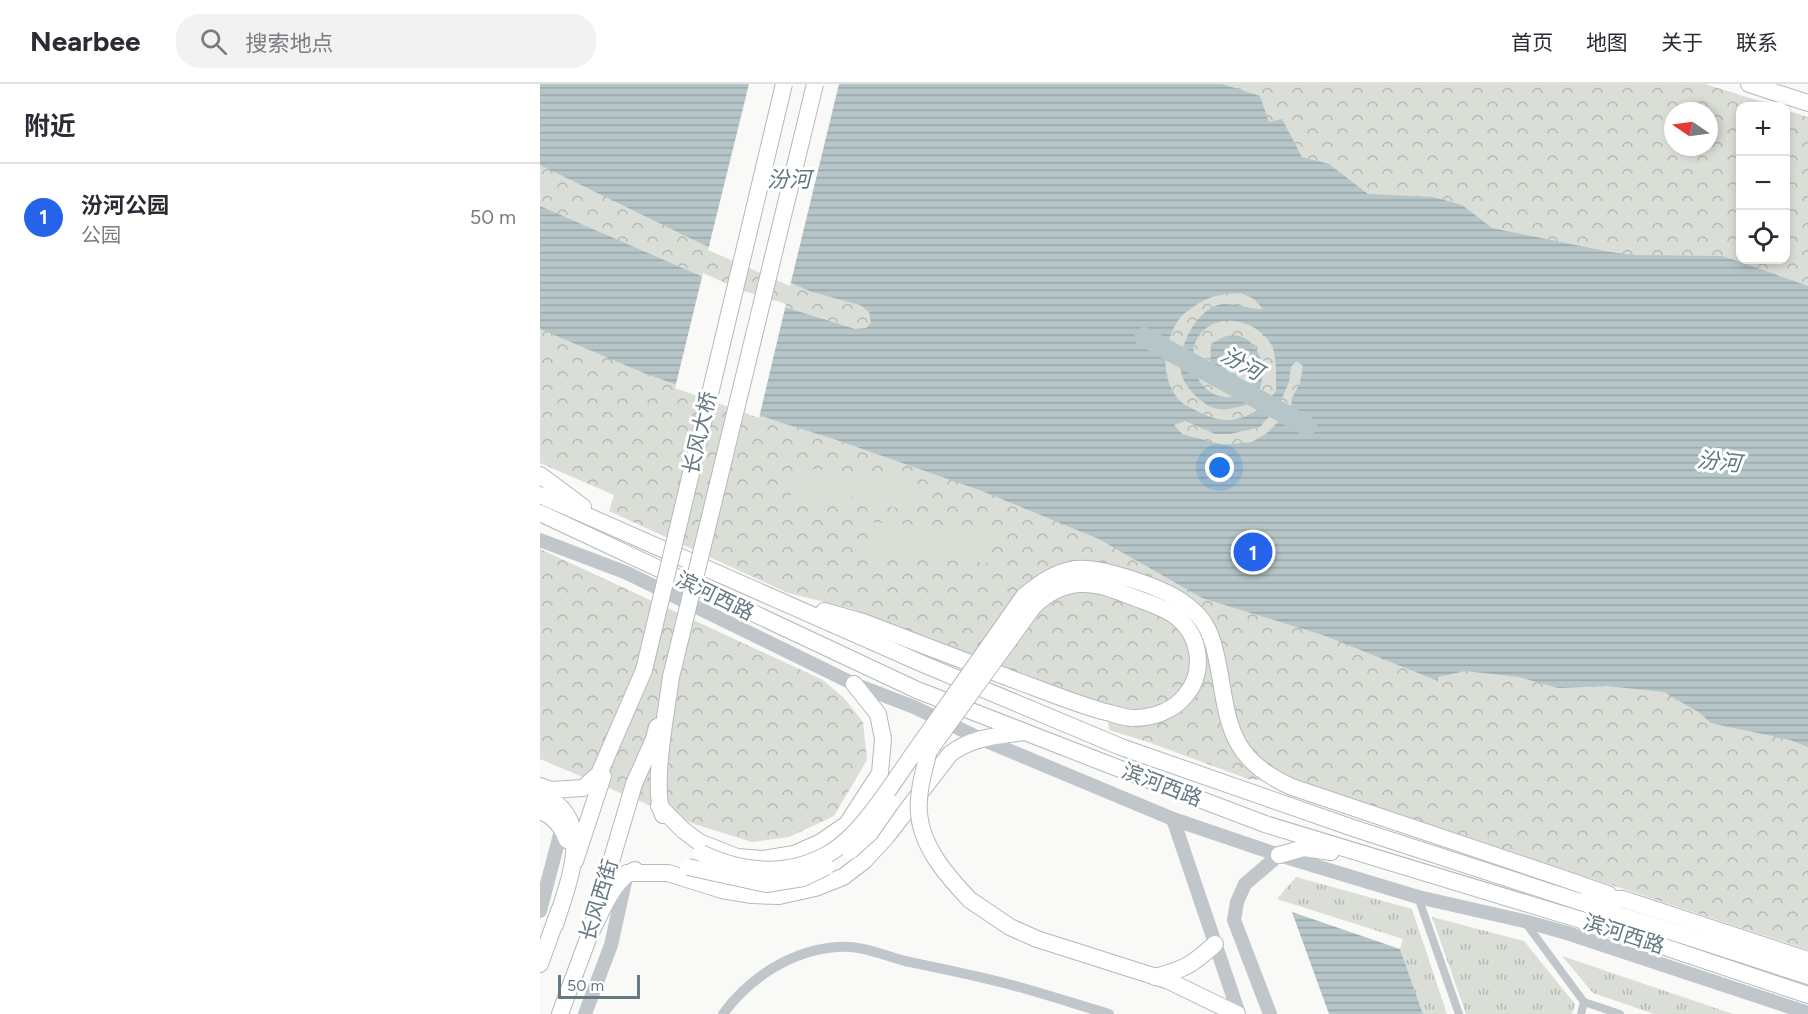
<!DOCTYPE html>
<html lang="zh">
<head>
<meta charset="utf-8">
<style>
  :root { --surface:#fff; --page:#f2f2f3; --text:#2b2b33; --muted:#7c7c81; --line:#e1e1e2; --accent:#2563eb }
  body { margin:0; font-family:Figtree,"Noto Sans SC",sans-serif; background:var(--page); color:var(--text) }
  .controls { position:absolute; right:18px; top:18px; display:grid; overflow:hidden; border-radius:12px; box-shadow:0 3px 9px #0003 }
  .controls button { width:54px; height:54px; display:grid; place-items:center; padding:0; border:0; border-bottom:2px solid var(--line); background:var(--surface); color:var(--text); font:30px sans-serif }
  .compass { position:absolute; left:1124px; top:18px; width:54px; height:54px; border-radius:50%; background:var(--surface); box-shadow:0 3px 9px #0003; rotate:283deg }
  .scale { position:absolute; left:18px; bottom:15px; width:82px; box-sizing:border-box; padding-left:6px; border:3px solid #647982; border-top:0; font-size:16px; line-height:21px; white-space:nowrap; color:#647982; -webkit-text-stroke:4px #fff; paint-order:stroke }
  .you { position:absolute; left:680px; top:384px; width:21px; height:21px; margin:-15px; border:4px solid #fff; border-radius:50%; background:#1a73e8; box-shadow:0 0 0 9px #1a73e833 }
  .badge { display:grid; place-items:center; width:39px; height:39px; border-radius:50%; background:var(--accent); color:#fff; font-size:20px; font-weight:700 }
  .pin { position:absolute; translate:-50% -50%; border:3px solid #fff; box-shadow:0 2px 6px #0006 }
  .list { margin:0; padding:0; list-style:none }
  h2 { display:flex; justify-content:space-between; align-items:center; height:78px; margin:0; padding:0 24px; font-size:26px }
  h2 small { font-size:20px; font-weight:400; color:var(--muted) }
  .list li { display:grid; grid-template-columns:39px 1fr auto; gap:18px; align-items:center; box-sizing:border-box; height:108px; padding:0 24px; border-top:2px solid var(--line) }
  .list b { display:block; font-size:22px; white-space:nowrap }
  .list p { margin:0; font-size:20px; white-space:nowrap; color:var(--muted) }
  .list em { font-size:20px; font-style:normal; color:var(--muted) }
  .icon { flex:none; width:33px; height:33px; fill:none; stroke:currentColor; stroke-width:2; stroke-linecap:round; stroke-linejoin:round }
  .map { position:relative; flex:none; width:1268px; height:930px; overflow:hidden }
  header { display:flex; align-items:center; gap:36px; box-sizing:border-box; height:84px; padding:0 30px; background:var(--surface); border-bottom:2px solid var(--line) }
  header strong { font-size:28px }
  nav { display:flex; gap:33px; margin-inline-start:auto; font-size:21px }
  .search { width:420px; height:54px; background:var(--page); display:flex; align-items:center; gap:15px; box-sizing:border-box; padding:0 21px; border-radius:24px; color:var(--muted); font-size:22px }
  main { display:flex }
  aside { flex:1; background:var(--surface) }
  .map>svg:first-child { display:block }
  .grass { fill:url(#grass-tufts) }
  .park { fill:url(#park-crowns); fill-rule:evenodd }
  .garden { fill:#daded6 }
  .water { fill:url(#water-rules); fill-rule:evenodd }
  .pier { fill:#f9f9f7 }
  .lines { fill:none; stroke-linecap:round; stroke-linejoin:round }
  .river { stroke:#b6c6c8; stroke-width:20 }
  .primary-casing { stroke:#b4babd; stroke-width:18 }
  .trunk-casing { stroke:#b3b9bc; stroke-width:18 }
  .pedestrian { stroke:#c0c6c9; stroke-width:8 }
  .minor { stroke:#c0c6c9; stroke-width:10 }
  .tertiary { stroke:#c0c6c9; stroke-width:14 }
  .primary { stroke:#fff; stroke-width:16 }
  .trunk { stroke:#fff; stroke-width:16 }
  .trunk-bridge-casing { stroke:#b3b9bc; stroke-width:18; stroke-linecap:butt }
  .trunk-bridge { stroke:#fff; stroke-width:16 }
  .labels { text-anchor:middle; stroke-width:6; stroke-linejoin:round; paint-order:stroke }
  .street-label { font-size:21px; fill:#647982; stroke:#fff }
  .water-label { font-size:22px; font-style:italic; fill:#5e787c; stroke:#fff }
</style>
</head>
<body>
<header>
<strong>Nearbee</strong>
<div class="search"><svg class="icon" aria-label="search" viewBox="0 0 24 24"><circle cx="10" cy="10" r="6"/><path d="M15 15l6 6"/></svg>搜索地点</div>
<nav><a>首页</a><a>地图</a><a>关于</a><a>联系</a></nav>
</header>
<main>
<aside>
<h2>附近<small></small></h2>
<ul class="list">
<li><span class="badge">1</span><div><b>汾河公园</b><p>公园</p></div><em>50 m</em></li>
</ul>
</aside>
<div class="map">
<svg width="1268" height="930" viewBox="0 0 1268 930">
  <defs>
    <pattern id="grass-tufts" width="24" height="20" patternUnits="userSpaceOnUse" patternTransform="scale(1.5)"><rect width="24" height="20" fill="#daded6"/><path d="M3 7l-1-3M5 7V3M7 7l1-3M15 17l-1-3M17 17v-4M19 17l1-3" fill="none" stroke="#b4b9b3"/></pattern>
    <pattern id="park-crowns" width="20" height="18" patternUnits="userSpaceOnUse" patternTransform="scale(1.5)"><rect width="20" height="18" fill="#daded6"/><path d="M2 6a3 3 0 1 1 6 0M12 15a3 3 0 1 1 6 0" fill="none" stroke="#b4b9b3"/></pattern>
    <pattern id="water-rules" width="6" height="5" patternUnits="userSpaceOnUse" patternTransform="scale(1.5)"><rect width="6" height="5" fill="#b6c6c8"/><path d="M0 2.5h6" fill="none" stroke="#98a6a8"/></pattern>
  </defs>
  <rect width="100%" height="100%" fill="#f9f9f7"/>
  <g class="grass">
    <path d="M756,793L872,825L907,930H883L860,865L863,855L737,815Z"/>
    <path d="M892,833L984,857L1035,920L1032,930H926Z"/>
    <path d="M1022,872L1193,930H1114L1053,909Z"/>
  </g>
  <g class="park">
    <path d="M0,0H1165L1236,22H1200V176H1246V26L1268,33V866L767,700L708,695L611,659L569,646L566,622L430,572L313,525L248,509L69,427L74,411L0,379ZM1133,27H1169V63H1133Z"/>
    <path d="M0,465L283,596L304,614L323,638L327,676L294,732L249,753L212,758L154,740L0,675Z"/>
  </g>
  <g class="garden">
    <path d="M253,384L314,388L311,422L250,418Z"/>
    <path d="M317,387L378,391L376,425L315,421Z"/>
    <path d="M330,438L391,442L388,476L327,472Z"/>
    <path d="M392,441L453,445L451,479L390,475Z"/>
  </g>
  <g class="water">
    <path d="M0,0H682L720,12L729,38L742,35L762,73L789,80L828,110L893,113L922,121L952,144L1070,168L1094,171L1183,172L1268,202V663L1250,656L1171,639L1160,629L1124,608L1067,602L1018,604L979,593L925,587L898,593V597L783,551L662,514L559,455L442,407L294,355L239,338L104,289L0,245V122L200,209L315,245L326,244L331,239L329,228L320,221L272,208L158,158L0,81ZM701,209L714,215L723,225C709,225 695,219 682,220C659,223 640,259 640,280C640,296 651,309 663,318C672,325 682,327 693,324C698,323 706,322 710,318C734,299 722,245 687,252C682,253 676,257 671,260L670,283L674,294L682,298H693L697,290L689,289L683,281V271L691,265C703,269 707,275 711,287C719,320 660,325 655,282C654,275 652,265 655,259C669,225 717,233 732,262C737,271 736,296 736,307C714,335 690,345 657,327C651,324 642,320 638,315C620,292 623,262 637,238C642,229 657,220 665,216C676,210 689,210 701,209ZM756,277L763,282L760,299L752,314L751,325L727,349L712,358L683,361L642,350L634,341L645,337L675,350H690L720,343L739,321L749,298L751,283Z"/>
    <path d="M752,828L860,865L883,930H789Z"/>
  </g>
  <g class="pier">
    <path d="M209,0H299L250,202L168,166Z"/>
    <path d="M163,189L201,206L246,220L219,334L135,304Z"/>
  </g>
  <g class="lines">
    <path class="river" d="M604,253L767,342"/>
    <defs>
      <g id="primary">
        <path d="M35,777L63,692"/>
        <path d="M0,880L19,827"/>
        <path d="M20,930L49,852L94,700"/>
      </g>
      <g id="trunk">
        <path d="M1209,0L1268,19"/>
        <path d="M0,391L43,423"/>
        <path d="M0,411L383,580L581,663L813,744L1268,892"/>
        <path d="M0,429L377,606L575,683L725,740L1074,846L1268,911"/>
        <path d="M284,527L323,538L472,595"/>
        <path d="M94,700L114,655L117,643"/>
        <path d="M0,702L11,706L43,704L59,690L104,586"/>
        <path d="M0,710C58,734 28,798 15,841"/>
        <path d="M119,722L143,746L159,758L197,773L222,775L254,770L281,758L307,740L340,689L343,655L338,630L314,600"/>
        <path d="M0,727C14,732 22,742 27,756"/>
        <path d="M123,731C111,704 127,625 131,593"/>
        <path d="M739,771L764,764L791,768"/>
        <path d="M87,789H128L182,806L212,811L239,812L275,804L303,793L324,777L347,752L410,670C432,653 457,652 484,648"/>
        <path d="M1019,793L1068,810"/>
        <path d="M1048,814L1083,815L1268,876"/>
        <path d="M430,816L470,843L497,855L629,897L697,930"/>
        <path d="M49,852C60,832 73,794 95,786"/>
        <path d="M615,893C645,885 652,881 675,860"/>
      </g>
    </defs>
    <use href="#primary" class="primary-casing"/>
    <use href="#trunk" class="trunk-casing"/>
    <g class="pedestrian">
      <path d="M878,813L919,930"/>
      <path d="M985,838L1044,918L1041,930"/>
      <path d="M1044,918L1080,930"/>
    </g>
    <path class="minor" d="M183,930C210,893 252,866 298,863C322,861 342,871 365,877C399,884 434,891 468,900C502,909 535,920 569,930"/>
    <g class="tertiary">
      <path d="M0,456L87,489L314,600L374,623L439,654L633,735L739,771L878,813L984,837L1027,849L1268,929"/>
      <path d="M633,735L699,930"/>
      <path d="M0,827L22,743"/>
      <path d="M45,930L71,861L87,789"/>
      <path d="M730,930L694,836L697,818L705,800L739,771"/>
    </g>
    <use href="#primary" class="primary"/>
    <use href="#trunk" class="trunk"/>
    <defs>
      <g id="trunk-bridge">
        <path d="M104,586L244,0"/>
        <path d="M131,593L275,0"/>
        <path d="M391,664L493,523C506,510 521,501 540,500C559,499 576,507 593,513C608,519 626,524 638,534C661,554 665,589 645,612C633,627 613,634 593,634C583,634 572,629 562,627C531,618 502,606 472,595"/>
        <path d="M389,666C384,687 377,709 379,730C382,764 408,793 430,816"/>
        <path d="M310,767L330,749L351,719"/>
        <path d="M161,769C202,789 247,793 288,770C322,751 353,698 376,666C412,615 448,563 484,512C500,499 515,488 536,485C561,482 624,504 644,519C654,526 663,535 668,546C675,560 677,576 680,591C689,648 695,678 752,703L1019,793"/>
        <path d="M148,783L226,800L263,794L286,783"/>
      </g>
    </defs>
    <use href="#trunk-bridge" class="trunk-bridge-casing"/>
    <use href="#trunk-bridge" class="trunk-bridge"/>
  </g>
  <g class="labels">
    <g class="street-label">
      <text transform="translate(160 349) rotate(-77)" y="7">长风大桥</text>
      <text transform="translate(175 512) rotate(26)" y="7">滨河西路</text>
      <text transform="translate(622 701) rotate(21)" y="7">滨河西路</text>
      <text transform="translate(59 816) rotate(-73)" y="7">长风西街</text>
      <text transform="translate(1084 850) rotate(18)" y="7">滨河西路</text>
    </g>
    <g class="water-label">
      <text x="249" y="103">汾河</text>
      <text transform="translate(702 279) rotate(29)" y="8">汾河</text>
      <text transform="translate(1179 377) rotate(6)" y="8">汾河</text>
    </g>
  </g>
</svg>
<div class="controls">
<button>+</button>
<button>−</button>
<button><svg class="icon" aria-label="locate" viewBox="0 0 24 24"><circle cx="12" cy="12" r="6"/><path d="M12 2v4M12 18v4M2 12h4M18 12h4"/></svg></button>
</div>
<svg class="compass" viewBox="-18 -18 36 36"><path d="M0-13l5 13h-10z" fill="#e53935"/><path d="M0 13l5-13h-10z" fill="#7c7c81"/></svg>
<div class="scale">50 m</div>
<div class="you"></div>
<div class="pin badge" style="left:713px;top:468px">1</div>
</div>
</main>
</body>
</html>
